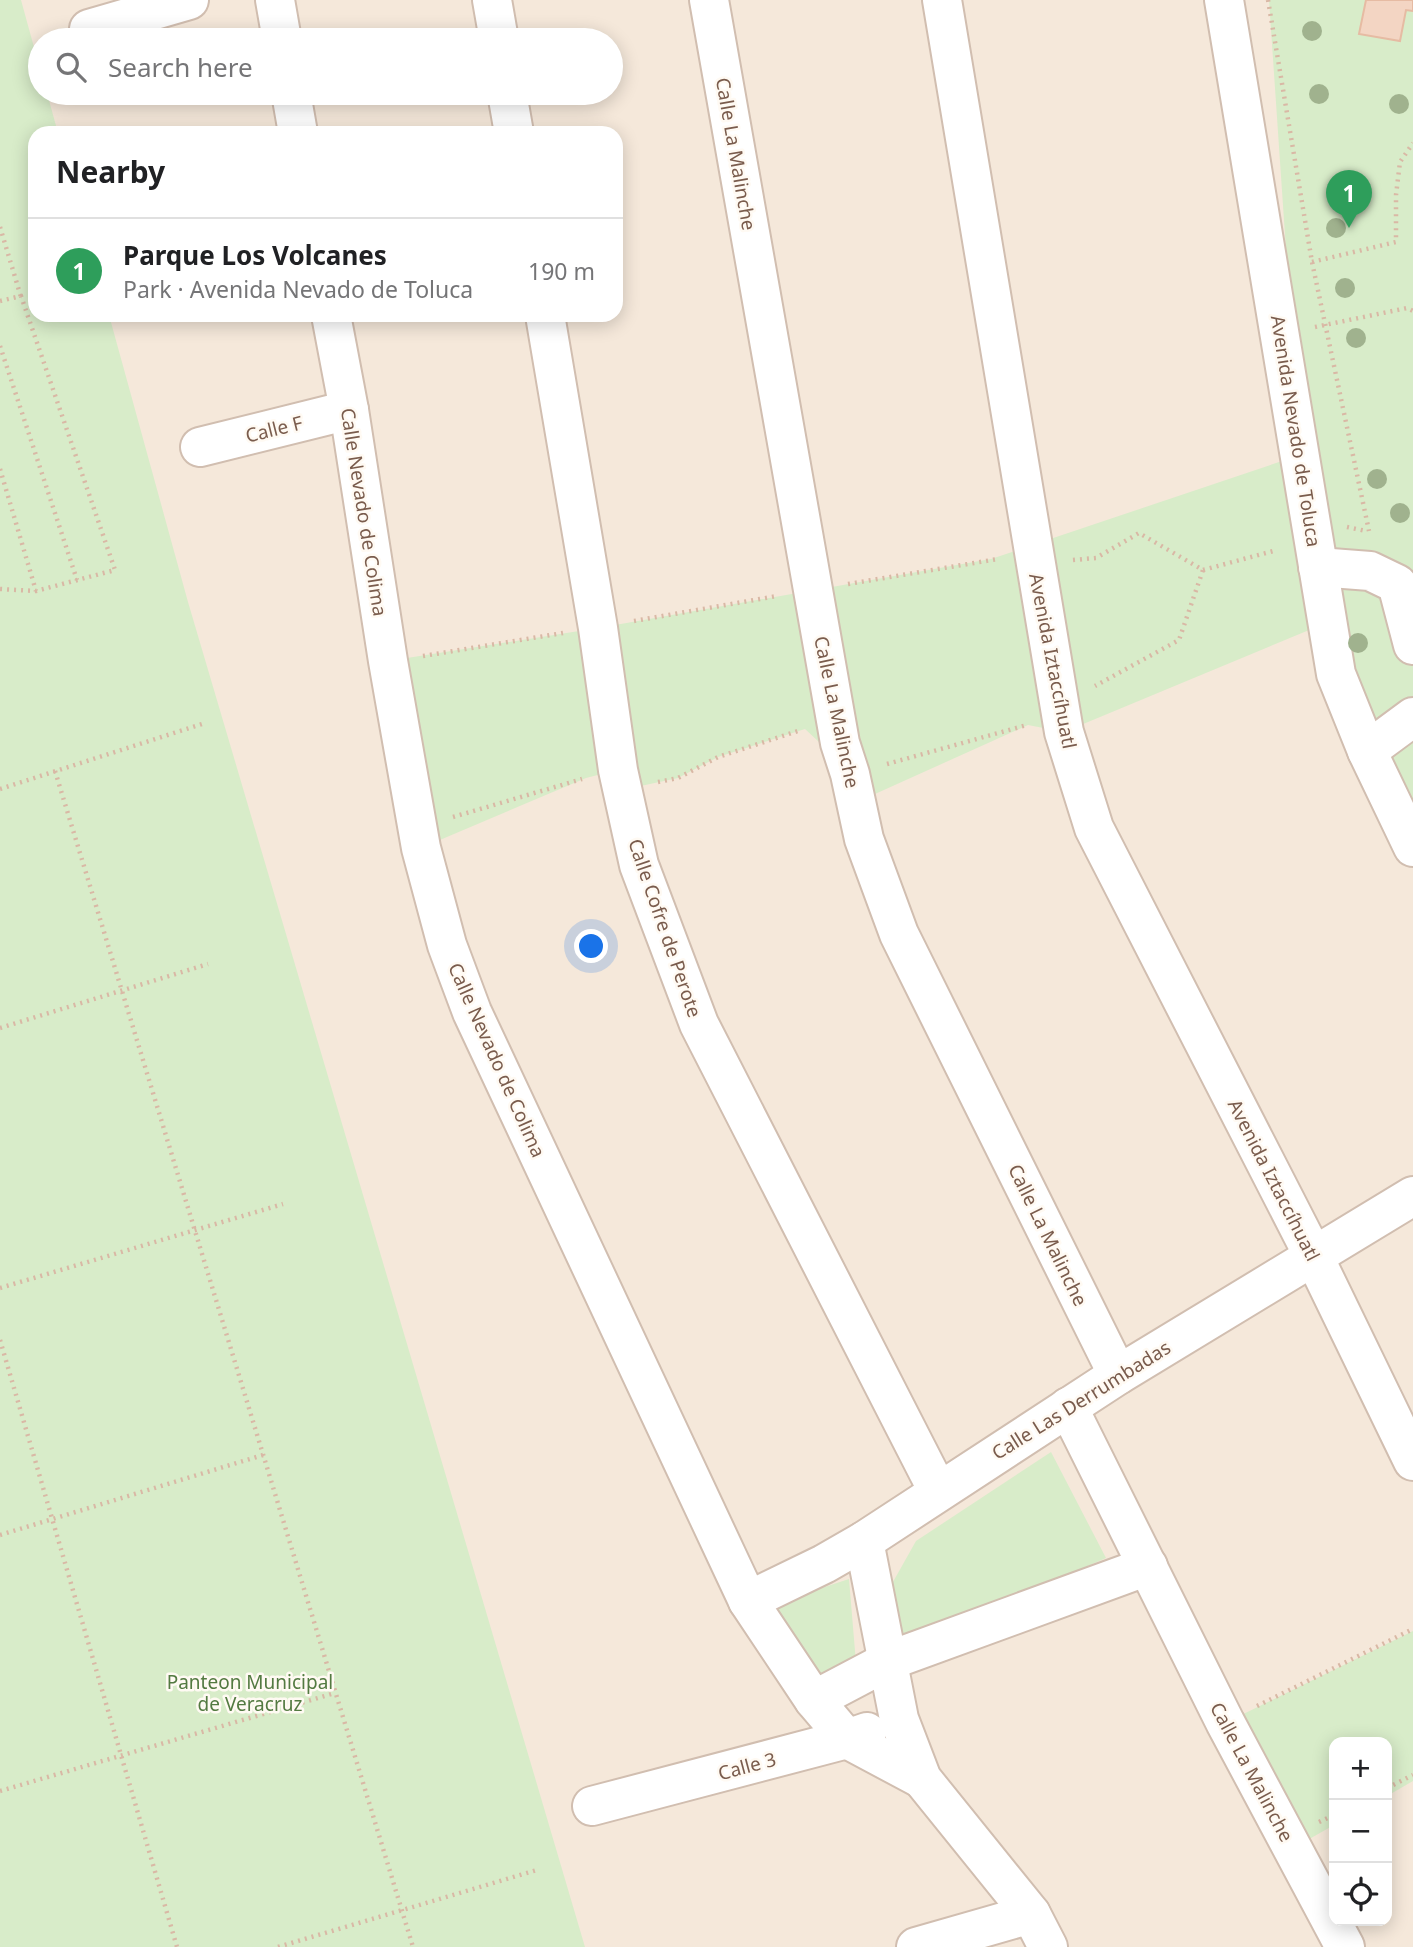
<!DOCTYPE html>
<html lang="en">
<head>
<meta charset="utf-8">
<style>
  :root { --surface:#fff; --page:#f6f6f6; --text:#202124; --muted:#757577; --line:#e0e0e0; --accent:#2563eb }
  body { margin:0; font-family:"Noto Sans",sans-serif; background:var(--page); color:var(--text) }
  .controls { position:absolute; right:21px; bottom:21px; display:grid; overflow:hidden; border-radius:14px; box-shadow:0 4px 18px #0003 }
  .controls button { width:63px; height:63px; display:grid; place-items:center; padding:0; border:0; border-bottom:2px solid var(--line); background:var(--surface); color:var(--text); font:35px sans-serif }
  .you { position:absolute; left:592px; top:947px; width:24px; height:24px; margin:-18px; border:5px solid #fff; border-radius:50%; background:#1a73e8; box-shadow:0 0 0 10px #1a73e833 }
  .badge { display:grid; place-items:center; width:46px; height:46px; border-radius:50%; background:var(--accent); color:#fff; font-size:23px; font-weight:700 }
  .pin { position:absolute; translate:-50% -58px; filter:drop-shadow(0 2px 4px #0008) }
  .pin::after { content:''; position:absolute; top:37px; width:24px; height:21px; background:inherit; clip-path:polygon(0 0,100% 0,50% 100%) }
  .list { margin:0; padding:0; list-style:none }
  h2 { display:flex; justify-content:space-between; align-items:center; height:91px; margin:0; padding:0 28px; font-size:30px }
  h2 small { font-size:23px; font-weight:400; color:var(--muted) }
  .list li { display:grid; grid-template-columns:46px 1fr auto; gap:21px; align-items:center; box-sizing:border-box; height:105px; padding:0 28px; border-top:2px solid var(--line) }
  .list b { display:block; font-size:26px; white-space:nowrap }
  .list p { margin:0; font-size:23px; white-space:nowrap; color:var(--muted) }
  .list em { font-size:23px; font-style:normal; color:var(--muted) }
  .icon { flex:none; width:38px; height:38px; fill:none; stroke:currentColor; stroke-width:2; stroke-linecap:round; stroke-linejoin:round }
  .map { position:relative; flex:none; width:1413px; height:1947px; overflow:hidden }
  .search { position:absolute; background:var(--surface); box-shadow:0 4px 18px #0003; left:28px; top:28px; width:595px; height:77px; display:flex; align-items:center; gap:18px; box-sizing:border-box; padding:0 24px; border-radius:38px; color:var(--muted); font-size:26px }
  .panel { position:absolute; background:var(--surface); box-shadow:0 4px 18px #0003; left:28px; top:126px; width:595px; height:196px; border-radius:21px }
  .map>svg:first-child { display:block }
  .residential { fill:#f5e8da; fill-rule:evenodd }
  .green { fill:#d8ecc9 }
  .building { fill:#f3d5c3; stroke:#e6bba3; stroke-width:2 }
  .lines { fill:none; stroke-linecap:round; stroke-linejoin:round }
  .minor-casing { stroke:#d1beb0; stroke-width:42 }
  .path { stroke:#d9b8a5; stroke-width:4.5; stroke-dasharray:2 5; stroke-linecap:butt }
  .minor { stroke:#fff; stroke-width:38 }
  .tree { fill:#a0b28e }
  .labels { text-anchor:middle; stroke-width:5; stroke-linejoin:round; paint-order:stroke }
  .street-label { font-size:19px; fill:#7a5c4d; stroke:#fffaf3 }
  .park-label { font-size:19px; fill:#537a41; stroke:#fffaf3 }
</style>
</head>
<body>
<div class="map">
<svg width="1413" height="1947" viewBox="0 0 1413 1947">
  <rect width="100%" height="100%" fill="#fdf6ec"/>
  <path class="residential" d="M0,0H1413V1947H0ZM40,40H611V93H40ZM35,133H616V315H35ZM1334,1742H1387V1921H1334Z"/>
  <g class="green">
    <path d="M0,0H21L40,69V93H47L58,133H35V315H109L188,602L585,1947H0Z"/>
    <path d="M1269,0H1413V847L1326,623L1064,732L1028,725L875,794L805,729L718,757L678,778L622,790L617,770L586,778L421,848L388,661L598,628L991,559L1300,455Z"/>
    <path d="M1051,1452L1106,1558L905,1646L889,1589L916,1541Z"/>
    <path d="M849,1579L856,1663L813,1684L770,1605Z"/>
    <path d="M1413,1631V1781L1387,1796V1742H1334V1825L1290,1850L1227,1722Z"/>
  </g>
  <path class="building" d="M1366,0H1413V11L1406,10L1400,41L1359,34Z"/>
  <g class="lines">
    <defs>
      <g id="minor">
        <path d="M275,0L282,40"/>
        <path d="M492,0L499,40"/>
        <path d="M709,0L840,743L850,774L864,839L899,934L1118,1375"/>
        <path d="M942,0L1064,732L1094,828L1314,1257L1413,1461"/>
        <path d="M1224,0L1336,674L1367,751L1413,847"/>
        <path d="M89,29L189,0"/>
        <path d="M291,93L298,133"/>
        <path d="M507,93L514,133"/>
        <path d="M331,315L349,410L388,661L421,848L447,945L472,1012L748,1601L814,1700L847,1739L922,1779"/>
        <path d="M545,315L598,628L618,770L639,865L699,1024L938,1491"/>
        <path d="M200,447L349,410"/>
        <path d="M1318,567L1370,571L1397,584L1413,645"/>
        <path d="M1367,751L1413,717"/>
        <path d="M1068,1407L1225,1722L1345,1947"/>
        <path d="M864,1541L899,1719L922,1779L1031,1914L1048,1947"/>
        <path d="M748,1601L824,1564L864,1541L1118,1375L1413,1196"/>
        <path d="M814,1700L888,1661L1148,1566"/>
        <path d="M592,1806L847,1739L867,1732"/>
        <path d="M916,1947L1031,1914"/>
      </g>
    </defs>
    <use href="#minor" class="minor-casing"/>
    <g class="path">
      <path d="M1268,0L1312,262L1369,531"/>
      <path d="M0,227L21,297"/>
      <path d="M1312,262L1396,242V195L1400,162L1413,143"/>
      <path d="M0,301L21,296L115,570L36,591L0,589"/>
      <path d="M1315,327L1407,308L1413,311"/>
      <path d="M0,346L77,580"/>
      <path d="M0,469L36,591"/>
      <path d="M1347,527L1366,531"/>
      <path d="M1073,560L1096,558L1139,533L1203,570L1179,640L1095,686"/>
      <path d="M1203,570L1277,550"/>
      <path d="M848,584L998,559"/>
      <path d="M634,621L777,596"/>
      <path d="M423,656L563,633"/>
      <path d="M887,764L1027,725"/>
      <path d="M55,771L413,1947"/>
      <path d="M658,782L678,778L718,757L801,730"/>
      <path d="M0,789L205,723"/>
      <path d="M453,817L582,779"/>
      <path d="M0,1028L208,964"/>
      <path d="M0,1288L283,1204"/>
      <path d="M0,1340L177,1947"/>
      <path d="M0,1535L263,1455"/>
      <path d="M1257,1706L1413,1629"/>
      <path d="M1387,1788L1413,1775"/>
      <path d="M0,1791L335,1693"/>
      <path d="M1319,1822L1334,1815"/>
      <path d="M278,1947L537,1870"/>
    </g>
    <use href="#minor" class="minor"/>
  </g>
  <g class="tree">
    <circle cx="1312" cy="31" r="10"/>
    <circle cx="1319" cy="94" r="10"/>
    <circle cx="1399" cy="104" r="10"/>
    <circle cx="1336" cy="228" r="10"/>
    <circle cx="1345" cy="288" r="10"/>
    <circle cx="1356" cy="338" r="10"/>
    <circle cx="1377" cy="479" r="10"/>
    <circle cx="1400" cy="513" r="10"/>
    <circle cx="1358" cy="643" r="10"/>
  </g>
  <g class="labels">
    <g class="street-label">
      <text transform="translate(736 154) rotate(80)" y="7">Calle La Malinche</text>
      <text transform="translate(274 429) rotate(-14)" y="7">Calle F</text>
      <text transform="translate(1296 431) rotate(81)" y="7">Avenida Nevado de Toluca</text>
      <text transform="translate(364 512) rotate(81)" y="7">Calle Nevado de Colima</text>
      <text transform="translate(1053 661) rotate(79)" y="7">Avenida Iztaccíhuatl</text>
      <text transform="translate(837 712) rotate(78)" y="7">Calle La Malinche</text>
      <text transform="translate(665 928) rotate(71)" y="7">Calle Cofre de Perote</text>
      <text transform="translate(497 1060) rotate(66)" y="7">Calle Nevado de Colima</text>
      <text transform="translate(1274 1180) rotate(63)" y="7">Avenida Iztaccíhuatl</text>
      <text transform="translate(1048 1235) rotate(64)" y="7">Calle La Malinche</text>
      <text transform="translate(1081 1400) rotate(-32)" y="7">Calle Las Derrumbadas</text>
      <text transform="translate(747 1766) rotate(-15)" y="7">Calle 3</text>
      <text transform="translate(1252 1772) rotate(62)" y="7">Calle La Malinche</text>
    </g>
    <g class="park-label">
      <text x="250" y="1689">Panteon Municipal<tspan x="250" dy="22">de Veracruz</tspan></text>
    </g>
  </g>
</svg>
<div class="controls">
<button>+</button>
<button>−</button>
<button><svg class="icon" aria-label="locate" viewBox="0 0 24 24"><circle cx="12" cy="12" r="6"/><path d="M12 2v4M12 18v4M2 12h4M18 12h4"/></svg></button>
</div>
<div class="you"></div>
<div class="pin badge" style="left:1349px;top:228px;background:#2e9e5b">1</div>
<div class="search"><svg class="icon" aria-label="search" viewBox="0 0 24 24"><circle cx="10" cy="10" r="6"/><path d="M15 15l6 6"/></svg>Search here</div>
<section class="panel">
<h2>Nearby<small></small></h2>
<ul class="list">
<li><span class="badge" style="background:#2e9e5b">1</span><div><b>Parque Los Volcanes</b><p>Park · Avenida Nevado de Toluca</p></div><em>190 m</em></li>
</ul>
</section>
</div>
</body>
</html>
